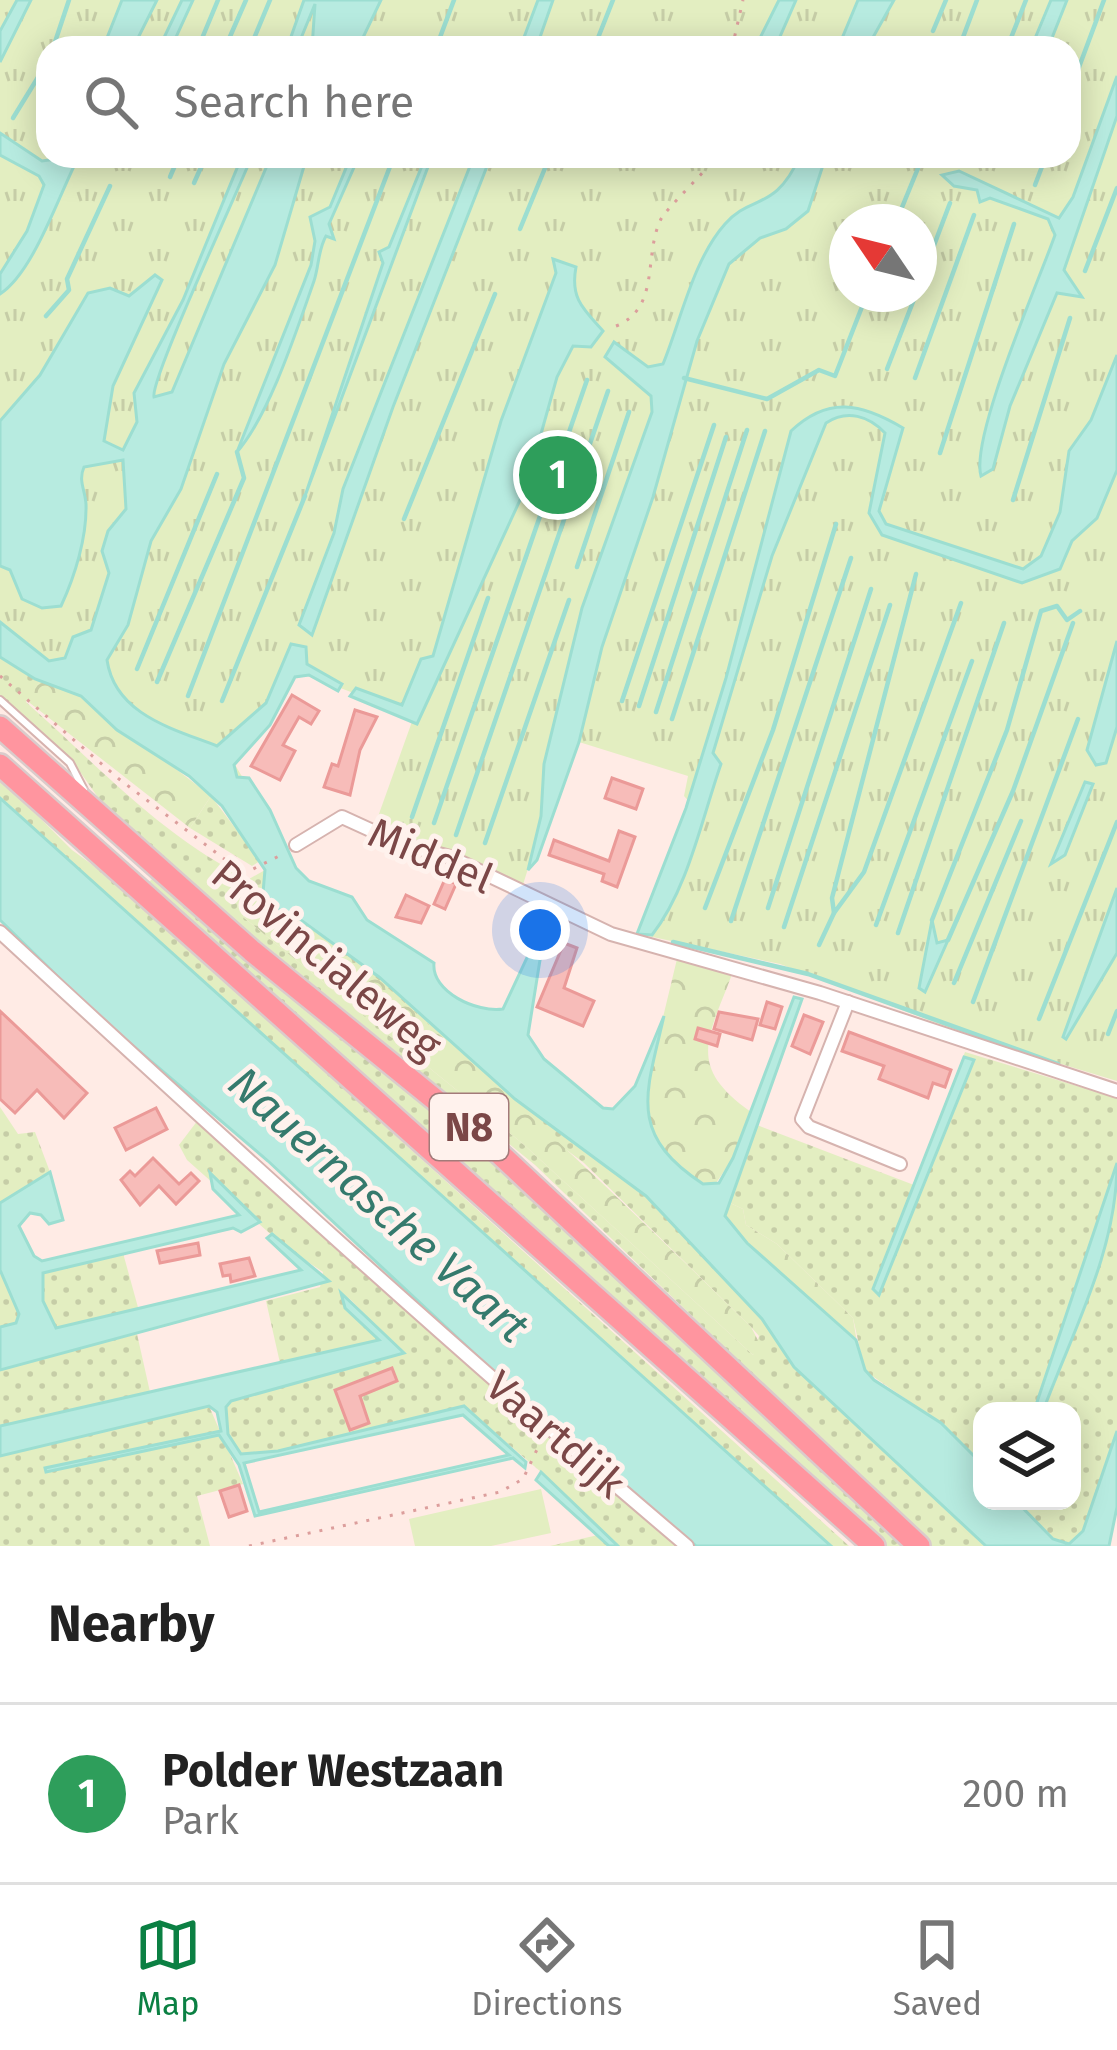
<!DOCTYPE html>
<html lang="en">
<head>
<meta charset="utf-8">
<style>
  :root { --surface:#fff; --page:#f6f6f6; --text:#222; --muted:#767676; --line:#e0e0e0; --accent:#0b8043 }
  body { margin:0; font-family:"Fira Sans",sans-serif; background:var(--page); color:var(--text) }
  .controls { position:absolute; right:36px; bottom:36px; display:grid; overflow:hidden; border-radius:24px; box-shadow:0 6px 30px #0003 }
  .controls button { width:108px; height:108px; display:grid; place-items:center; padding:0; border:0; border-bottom:3px solid var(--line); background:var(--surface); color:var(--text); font:60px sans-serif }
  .compass { position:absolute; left:829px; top:204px; width:108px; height:108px; border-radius:50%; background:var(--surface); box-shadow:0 6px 30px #0003; rotate:305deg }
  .you { position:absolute; left:540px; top:930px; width:42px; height:42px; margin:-30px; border:9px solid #fff; border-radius:50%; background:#1a73e8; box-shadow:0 0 0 18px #1a73e833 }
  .badge { display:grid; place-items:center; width:78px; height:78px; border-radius:50%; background:var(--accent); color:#fff; font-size:39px; font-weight:700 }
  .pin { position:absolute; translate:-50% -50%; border:6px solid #fff; box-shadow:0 3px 12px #0006 }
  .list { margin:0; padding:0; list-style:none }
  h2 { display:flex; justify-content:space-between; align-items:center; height:156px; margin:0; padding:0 48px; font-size:51px }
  h2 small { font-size:39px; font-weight:400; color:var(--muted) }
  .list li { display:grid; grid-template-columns:78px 1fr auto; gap:36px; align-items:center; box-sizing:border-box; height:180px; padding:0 48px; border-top:3px solid var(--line) }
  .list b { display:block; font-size:45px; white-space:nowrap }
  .list p { margin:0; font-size:39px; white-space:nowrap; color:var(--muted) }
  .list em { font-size:39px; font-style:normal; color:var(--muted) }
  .icon { flex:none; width:66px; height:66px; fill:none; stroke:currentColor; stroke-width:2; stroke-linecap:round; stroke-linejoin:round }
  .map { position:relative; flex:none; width:1117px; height:1546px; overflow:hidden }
  .search { position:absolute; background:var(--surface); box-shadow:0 6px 30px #0003; left:36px; right:36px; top:36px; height:132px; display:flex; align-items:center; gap:30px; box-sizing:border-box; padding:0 42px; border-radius:36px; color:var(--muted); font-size:45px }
  .sheet { height:336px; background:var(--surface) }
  nav { display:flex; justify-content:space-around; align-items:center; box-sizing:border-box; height:168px; border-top:3px solid var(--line); background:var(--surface); font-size:33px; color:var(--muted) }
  nav a { display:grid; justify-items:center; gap:6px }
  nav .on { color:var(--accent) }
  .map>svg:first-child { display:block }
  .grass { fill:url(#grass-dots); fill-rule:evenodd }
  .forest { fill:url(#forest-crowns) }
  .park { fill:url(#park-tufts); fill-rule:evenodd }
  .pitch { fill:#e3eec1 }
  .water { fill:#b7ebe0; stroke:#9cded1; stroke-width:3; fill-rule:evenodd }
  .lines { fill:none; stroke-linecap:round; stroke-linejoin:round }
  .stream { stroke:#9cded1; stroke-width:4.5 }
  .building { fill:#f7bcb9; stroke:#eb9a98; stroke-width:3 }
  .lane-casing { stroke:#d6b3af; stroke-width:10 }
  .street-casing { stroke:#d6b3af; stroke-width:16 }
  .highway-casing { stroke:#dacbcb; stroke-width:26 }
  .path { stroke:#dc9e9c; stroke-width:3; stroke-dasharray:3 9; stroke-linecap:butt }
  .lane { stroke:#fff; stroke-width:6 }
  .street { stroke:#fff; stroke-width:12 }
  .highway { stroke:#ff959f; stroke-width:21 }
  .labels { text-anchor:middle; stroke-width:10; stroke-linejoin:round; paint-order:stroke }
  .shield { fill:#fff2ed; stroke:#a37a79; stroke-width:3 }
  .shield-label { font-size:39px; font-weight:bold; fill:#7b4747 }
  .street-label { font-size:42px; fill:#7b4747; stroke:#fff2ed }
  .water-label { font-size:45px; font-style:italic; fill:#357a6d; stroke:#fff2ed }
</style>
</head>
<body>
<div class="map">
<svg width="1117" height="1546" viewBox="0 0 1117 1546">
  <defs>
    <pattern id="grass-dots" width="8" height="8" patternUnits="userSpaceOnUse" patternTransform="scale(3)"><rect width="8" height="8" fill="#e3eec1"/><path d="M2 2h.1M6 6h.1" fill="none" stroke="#c6cda7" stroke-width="1.8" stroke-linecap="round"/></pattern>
    <pattern id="forest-crowns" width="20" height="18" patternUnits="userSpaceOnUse" patternTransform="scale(3)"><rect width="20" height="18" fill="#e3eec1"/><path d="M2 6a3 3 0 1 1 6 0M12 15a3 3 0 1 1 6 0" fill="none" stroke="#c6cda7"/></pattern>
    <pattern id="park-tufts" width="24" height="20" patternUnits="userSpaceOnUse" patternTransform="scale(3)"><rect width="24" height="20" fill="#e3eec1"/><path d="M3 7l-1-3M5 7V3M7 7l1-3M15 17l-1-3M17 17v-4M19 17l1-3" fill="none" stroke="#c6cda7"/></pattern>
  </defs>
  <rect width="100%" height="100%" fill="#ffebe5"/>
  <g class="grass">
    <path d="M0,657L40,681L26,702C94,762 165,840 249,879L265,870L262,904L294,915L380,977L515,1099L646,1196L762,1319L794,1367L986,1546H931L535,1165L175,872L102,803L71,759L0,695ZM246,909L584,1163L751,1327L759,1336L753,1355L522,1143L243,917Z"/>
    <path d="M0,778L72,850L112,879L849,1546H831L0,798Z"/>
    <path d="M211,796L260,861L252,866L190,828Z"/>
    <path d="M153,878L330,1031L493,1160L904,1546H886L780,1454L147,884Z"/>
    <path d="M965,1052L1117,1098V1431L1083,1531L1069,1544L1053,1539L1016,1501H1072V1411H982V1464L941,1423L865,1371L853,1318L777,1244L746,1225L743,1209L728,1202L757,1125L914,1185Z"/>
    <path d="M0,1107L18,1134L35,1132L50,1172L0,1203Z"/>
    <path d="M198,1120L676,1546H550L598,1535L541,1472L464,1406L278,1451L241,1455L228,1434L226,1407L231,1401L402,1353L348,1297L380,1340L280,1363L266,1301L320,1287L323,1272L284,1246L187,1160L179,1145Z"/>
    <path d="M123,1253L139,1311L56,1328L43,1301L42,1273Z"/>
    <path d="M0,1270L19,1314L17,1323L0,1327Z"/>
    <path d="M137,1334L150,1392L0,1426V1370Z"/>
    <path d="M209,1406L243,1484L197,1496L210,1546H0V1456Z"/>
  </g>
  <g class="forest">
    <path d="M40,681L81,696L211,796L190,828L26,700Z"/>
    <path d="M250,906C332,926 396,997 458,1051C559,1140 655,1233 751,1327L760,1344L753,1355L522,1143L243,917Z"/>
    <path d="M677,959L732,974C709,1037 685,1066 751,1112L733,1158L714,1186L703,1184L666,1156L649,1129L646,1088Z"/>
    <path d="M728,1202L743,1209L746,1225L777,1244L853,1318L857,1343L747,1243L725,1215Z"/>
  </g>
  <path class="park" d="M0,0H1117V1081L976,1038L780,964L643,935L693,806L684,796L688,776L579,742L546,810L522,888L375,825L414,716L293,670L231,758L284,847L261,861L223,806L189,776L133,743L78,693L0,656ZM48,48H1069V156H48ZM847,222H919V294H847Z"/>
  <path class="pitch" d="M541,1489L551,1533L491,1546H415L409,1519Z"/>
  <g class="water">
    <path d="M17,0H31L0,62V31Z"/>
    <path d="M122,0H157L133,48H103Z"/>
    <path d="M182,0H193L171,48H159Z"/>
    <path d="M304,0H381L358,48H312L315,4L297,48H287Z"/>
    <path d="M538,0H553L538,43L536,48H520Z"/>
    <path d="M779,0H796L775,48H755Z"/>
    <path d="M858,0H894L867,48H838Z"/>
    <path d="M1051,0H1067L1048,48H1031Z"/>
    <path d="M1117,76V116L1064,270L1082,297L1057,293L1010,406L993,469L981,476C970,437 1039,281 1055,235L1048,219L990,198L980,202L977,190L954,186L942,175L959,171L1059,218L1073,197Z"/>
    <path d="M0,133L42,161L79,156C59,194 34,272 0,294V274L27,231L44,185L39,176L0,155Z"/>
    <path d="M242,156H252C238,191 150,380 154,397L172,392L271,156H307L275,265L224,364L181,489L151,541L128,625L107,660C115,715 174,729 217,746L266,703L291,644L306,647L307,664L342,684L338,691L309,675L295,677L270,725L234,765L237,777L249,778L270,810L296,868L309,881L352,897L367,920L434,963C431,992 477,1013 503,1009L546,917L558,922L540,960L528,1035L544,1059L603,1108L613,1109L635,1086L664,1016C646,1094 627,1134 703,1184L719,1183L733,1158L794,997L802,999L725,1216L747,1243L856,1340L865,1370L874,1380L941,1423L982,1464V1501H1016L1053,1539L1069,1544L1083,1531L1117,1431V1507L1109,1546H986L794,1367L762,1319L646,1196L515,1099L379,977L294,915L262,904L265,870L222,806L189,776L117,730L81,696L35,679L0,657V622L49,661L65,658L73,637L91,630L109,573L102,551L108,531L126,509L123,460L84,467C78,481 85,489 86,504C87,537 75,576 61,606L42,608L22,599L10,570L0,566V421L40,375L88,293L110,288L129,296L155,275L162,280L113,386L104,441L123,450L137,422L134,393L183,300Z"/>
    <path d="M351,156H359L329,224L334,239L326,236C318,250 319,266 314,281C297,329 270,414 237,452L311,265L315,241L310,217L330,207Z"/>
    <path d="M426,156H432L305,496L383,263L379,252L389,247Z"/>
    <path d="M474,156H491L393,407L312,635L299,625L334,533L343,489Z"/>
    <path d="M800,156H826L808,211L786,229L760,238L729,264L697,341L653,497L602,647L579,742L537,860L528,870L541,816L544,764L582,608L652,412L651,396L605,357L614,342L648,367L663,364C681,320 693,260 725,224C751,194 775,212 800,156Z"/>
    <path d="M553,259L576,267C570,298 583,309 603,331L591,347L573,346L557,377L526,487L417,724L350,696L356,688L402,705L421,659L433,656L501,421L556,273Z"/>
    <path d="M1117,355V470L1097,518L1072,541L1060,569L1022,583L882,535L869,513L885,433C869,416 847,409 826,423L772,556L713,753L721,764C702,818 688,889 652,935L637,934L686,808L726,678L791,431C828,396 861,403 903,428L879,511L886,524L1023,569L1041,556L1060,512L1069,451L1091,420Z"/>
    <path d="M1117,641V727L1106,763L1096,765L1087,750Z"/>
    <path d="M1085,782L1093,784L1065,855L1051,864Z"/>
    <path d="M0,798L831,1546H696L522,1398L268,1161L98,1016L0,920Z"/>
    <path d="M1117,888V953L1066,1039L1063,1037Z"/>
    <path d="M932,920L937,943L948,940L925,992L919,988Z"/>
    <path d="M964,1057L974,1060L879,1295L873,1289Z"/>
    <path d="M1117,1163C1117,1251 1073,1330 1043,1411H1034Z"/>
    <path d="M50,1172L63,1220L49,1224L41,1215L30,1213L19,1226L34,1256L42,1261L239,1215L213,1189L210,1173L260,1222L241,1232L233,1228L43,1273V1301L56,1328L301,1270L267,1238L272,1234L329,1281L0,1370V1327L16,1323L19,1314L0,1270V1203Z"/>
    <path d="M341,1293L404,1353L231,1401L226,1407L228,1434L241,1454L278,1451L464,1406L526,1462L525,1468L513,1458L255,1516L239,1465L219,1435L46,1472L45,1468L221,1431L217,1412L209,1406L0,1456V1426L379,1340L345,1308ZM463,1415L509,1455L259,1512L244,1463Z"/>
    <path d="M541,1472L618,1546H609L536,1480Z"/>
  </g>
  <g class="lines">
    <g class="stream">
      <path d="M933,31L946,0"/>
      <path d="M53,48L69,0"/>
      <path d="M198,48L218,0"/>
      <path d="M225,48L246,0"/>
      <path d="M250,48L270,0"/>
      <path d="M436,48L454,0"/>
      <path d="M594,48L613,0"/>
      <path d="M959,48L977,0"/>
      <path d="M1007,48L1026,0"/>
      <path d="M1069,94L1104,0"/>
      <path d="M13,118L48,61"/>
      <path d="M149,164L152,156"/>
      <path d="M170,177L179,156"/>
      <path d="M194,183L206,156"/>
      <path d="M1035,185L1046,156"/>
      <path d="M896,222L923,156"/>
      <path d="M520,229L550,156"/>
      <path d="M1085,271L1117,188"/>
      <path d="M919,285L950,203"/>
      <path d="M46,316L69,290L67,279L110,186"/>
      <path d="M887,369L916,294"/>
      <path d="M684,378L767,399L819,370L835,376L867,294"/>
      <path d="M915,378L974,215"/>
      <path d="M940,453L1014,224"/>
      <path d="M1013,500L1070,318"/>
      <path d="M404,519L495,294"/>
      <path d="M577,567L629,412"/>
      <path d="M916,574L832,898L834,913L864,872L961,603"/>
      <path d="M137,669L217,474"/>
      <path d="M157,682L244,478L237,452"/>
      <path d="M188,696L394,156"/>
      <path d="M222,701L305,496"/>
      <path d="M622,701L714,425"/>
      <path d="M639,706L726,437"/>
      <path d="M656,712L747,430"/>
      <path d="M672,719L765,431"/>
      <path d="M412,817L488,598"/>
      <path d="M434,823L587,380"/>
      <path d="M456,835L608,391"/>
      <path d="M485,843L569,600"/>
      <path d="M705,908L773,730L836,524"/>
      <path d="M768,908L871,589"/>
      <path d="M932,920L1007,730L1041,611L1057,606L1067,620L1080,611"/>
      <path d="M731,921L851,558"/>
      <path d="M876,925L972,661"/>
      <path d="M784,927L890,605"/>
      <path d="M898,933L1004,623"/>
      <path d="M948,940L1013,791L1073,623"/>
      <path d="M673,942L808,974L1058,1064"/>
      <path d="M819,945L834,913"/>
      <path d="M954,983L1021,821"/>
      <path d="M973,1002L1078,719"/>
      <path d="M1039,1019L1117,822"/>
      <path d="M1108,1034L1117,1011"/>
    </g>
  </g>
  <g class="building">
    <path d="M292,695L319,711L311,724L299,717L283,745L295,751L280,780L251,766Z"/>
    <path d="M355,710L377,717L360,750L350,795L324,787L332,764L338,766Z"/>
    <path d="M612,778L643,789L636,809L605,798Z"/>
    <path d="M619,831L635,837L617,887L602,881L604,874L549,855L554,840L609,861Z"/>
    <path d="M445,879L456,884L445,909L434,904Z"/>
    <path d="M406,895L429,906L421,923L396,917Z"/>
    <path d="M564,943L577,948L564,988L594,1001L583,1026L537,1007Z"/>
    <path d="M767,1002L782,1007L775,1029L760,1025Z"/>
    <path d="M0,1011L87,1093L64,1118L37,1090L15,1113L0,1099Z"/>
    <path d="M719,1012L758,1019L752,1040L714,1029Z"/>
    <path d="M804,1015L823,1022L810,1054L792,1046Z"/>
    <path d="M698,1028L720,1034L717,1046L695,1039Z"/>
    <path d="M849,1032L951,1070L945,1087L933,1083L928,1098L879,1079L884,1066L842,1051Z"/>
    <path d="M156,1108L167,1129L126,1150L115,1128Z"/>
    <path d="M153,1158L179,1184L191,1173L199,1181L176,1204L159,1186L140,1205L121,1180L130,1171L135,1176Z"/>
    <path d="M198,1243L200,1255L160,1263L157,1251Z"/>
    <path d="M249,1258L255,1276L231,1282L230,1275L223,1276L220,1264Z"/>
    <path d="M392,1368L397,1381L360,1396L369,1423L350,1430L335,1390Z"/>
    <path d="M239,1485L247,1511L229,1517L220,1491Z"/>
  </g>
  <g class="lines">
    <defs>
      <path id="lane" d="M0,700L70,763L84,790"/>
      <g id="street">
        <path d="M296,845L342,817L401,844L450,857L611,934L820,993L1117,1091"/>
        <path d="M0,932C225,1140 453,1348 687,1546"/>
        <path d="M848,1002L802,1119L809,1127L900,1164"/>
      </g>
      <g id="highway">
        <path d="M0,727L252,951L486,1141L919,1546"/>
        <path d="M0,765L874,1546"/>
      </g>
    </defs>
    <use href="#lane" class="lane-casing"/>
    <use href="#street" class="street-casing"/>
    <use href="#highway" class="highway-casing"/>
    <g class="path">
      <path d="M732,48L743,0"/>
      <path d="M616,326C661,308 643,255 661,219C666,209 706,171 717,156"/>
      <path d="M0,676L119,779L231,864L245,873L285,853"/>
      <path d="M249,1546L500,1492L523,1479L542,1439"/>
    </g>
    <use href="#lane" class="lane"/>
    <use href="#street" class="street"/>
    <use href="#highway" class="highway"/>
  </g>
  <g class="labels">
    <rect class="shield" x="430" y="1094" width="78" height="66" rx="9"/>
    <g class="shield-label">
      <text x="469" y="1141">N8</text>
    </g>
    <g class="street-label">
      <text transform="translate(431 855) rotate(23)" y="15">Middel</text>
      <text transform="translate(327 959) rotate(40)" y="15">Provincialeweg</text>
      <text transform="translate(556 1434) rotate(41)" y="15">Vaartdijk</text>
    </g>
    <g class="water-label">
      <text transform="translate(379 1204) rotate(42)" y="16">Nauernasche Vaart</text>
    </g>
  </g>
</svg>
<div class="controls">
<button><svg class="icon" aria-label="layers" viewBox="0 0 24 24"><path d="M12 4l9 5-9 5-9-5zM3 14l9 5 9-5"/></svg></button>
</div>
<svg class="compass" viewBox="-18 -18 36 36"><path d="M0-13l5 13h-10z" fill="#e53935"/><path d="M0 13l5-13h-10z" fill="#767676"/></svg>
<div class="you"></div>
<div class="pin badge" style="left:558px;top:475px;background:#2e9e5b">1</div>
<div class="search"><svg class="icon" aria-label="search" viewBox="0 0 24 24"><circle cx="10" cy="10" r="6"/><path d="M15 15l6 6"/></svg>Search here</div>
</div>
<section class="sheet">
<h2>Nearby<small></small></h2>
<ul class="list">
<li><span class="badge" style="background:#2e9e5b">1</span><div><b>Polder Westzaan</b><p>Park</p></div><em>200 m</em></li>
</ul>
</section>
<nav>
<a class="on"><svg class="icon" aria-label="map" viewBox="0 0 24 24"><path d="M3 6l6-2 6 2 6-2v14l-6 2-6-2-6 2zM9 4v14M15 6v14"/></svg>Map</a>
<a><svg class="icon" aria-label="directions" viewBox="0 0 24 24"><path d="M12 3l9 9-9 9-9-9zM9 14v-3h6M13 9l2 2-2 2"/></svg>Directions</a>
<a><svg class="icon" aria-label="saved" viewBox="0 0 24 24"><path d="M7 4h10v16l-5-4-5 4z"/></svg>Saved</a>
</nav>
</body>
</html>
